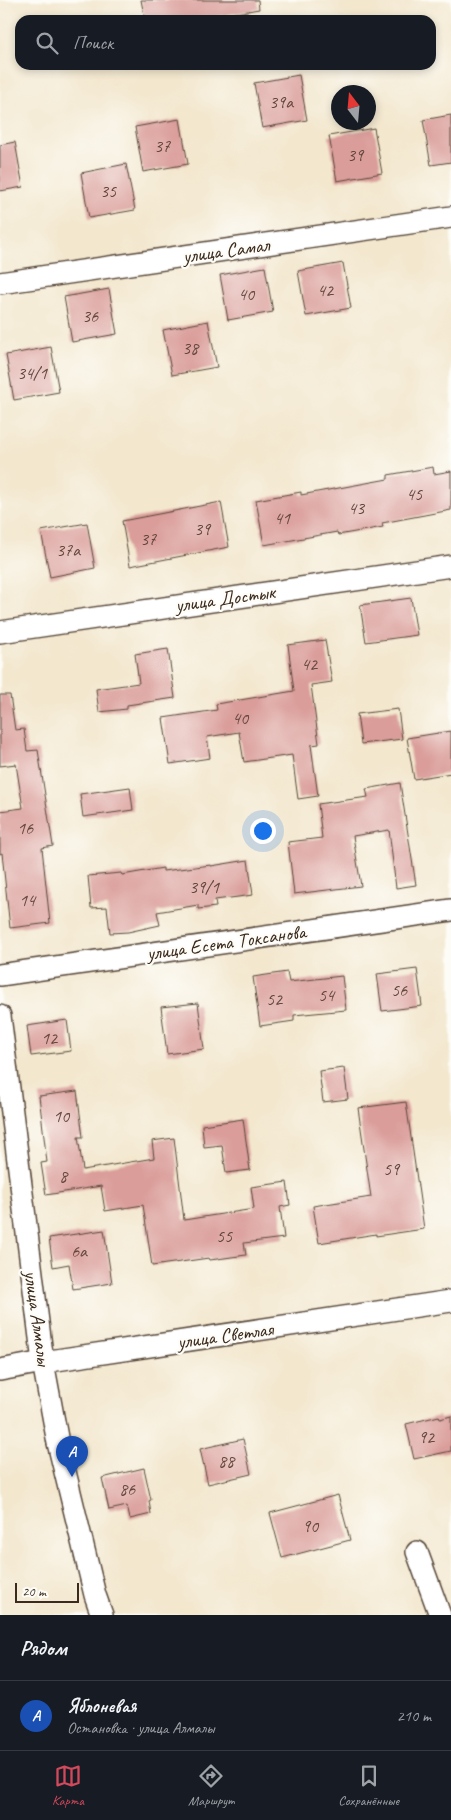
<!DOCTYPE html>
<html lang="ru">
<head>
<meta charset="utf-8">
<style>
  :root { --surface:#171b24; --page:#20242c; --text:#f1f3f6; --muted:#9ea1a6; --line:#363941; --accent:#d1495b }
  body { margin:0; font-family:Caveat,sans-serif; background:var(--page); color:var(--text) }
  .compass { position:absolute; left:331px; top:85px; width:45px; height:45px; border-radius:50%; background:var(--surface); box-shadow:0 2px 8px #0003; rotate:344deg }
  .scale { position:absolute; left:15px; bottom:12px; width:64px; box-sizing:border-box; padding-left:5px; border:2px solid #3b2a1e; border-top:0; font-size:14px; line-height:18px; white-space:nowrap; color:#3b2a1e; -webkit-text-stroke:4px #fdfcf7; paint-order:stroke }
  .you { position:absolute; left:262px; top:830px; width:18px; height:18px; margin:-12px; border:4px solid #fff; border-radius:50%; background:#1a73e8; box-shadow:0 0 0 8px #1a73e833 }
  .badge { display:grid; place-items:center; width:32px; height:32px; border-radius:50%; background:var(--accent); color:#fff; font-size:16px; font-weight:700 }
  .pin { position:absolute; translate:-50% -41px; filter:drop-shadow(0 1px 2px #0008) }
  .pin::after { content:''; position:absolute; top:26px; width:18px; height:15px; background:inherit; clip-path:polygon(0 0,100% 0,50% 100%) }
  .list { margin:0; padding:0; list-style:none }
  h2 { display:flex; justify-content:space-between; align-items:center; height:65px; margin:0; padding:0 20px; font-size:21px }
  h2 small { font-size:16px; font-weight:400; color:var(--muted) }
  .list li { display:grid; grid-template-columns:32px 1fr auto; gap:15px; align-items:center; box-sizing:border-box; height:70px; padding:0 20px; border-top:1px solid var(--line) }
  .list b { display:block; font-size:19px; white-space:nowrap }
  .list p { margin:0; font-size:16px; white-space:nowrap; color:var(--muted) }
  .list em { font-size:16px; font-style:normal; color:var(--muted) }
  .icon { flex:none; width:28px; height:28px; fill:none; stroke:currentColor; stroke-width:2; stroke-linecap:round; stroke-linejoin:round }
  .map { position:relative; flex:none; width:451px; height:1615px; overflow:hidden }
  .search { position:absolute; background:var(--surface); box-shadow:0 2px 8px #0003; left:15px; right:15px; top:15px; height:55px; display:flex; align-items:center; gap:12px; box-sizing:border-box; padding:0 18px; border-radius:15px; color:var(--muted); font-size:19px }
  .sheet { height:135px; background:var(--surface) }
  nav { display:flex; justify-content:space-around; align-items:center; box-sizing:border-box; height:70px; border-top:1px solid var(--line); background:var(--surface); font-size:14px; color:var(--muted) }
  nav a { display:grid; justify-items:center; gap:2px }
  nav .on { color:var(--accent) }
  .map>svg:first-child { display:block }
  .building { fill:#da9d9a }
  .lines { fill:none; stroke-linecap:round; stroke-linejoin:round }
  .street-casing { stroke:#574638; stroke-width:24 }
  .street { stroke:#fff; stroke-width:21 }
  .labels { text-anchor:middle; stroke-width:4.5; stroke-linejoin:round; paint-order:stroke }
  .number-label { font-size:18px; fill:#63473d }
  .street-label { font-size:20px; fill:#3b2a1e; stroke:#fdfcf7 }
</style>
</head>
<body>
<div class="map">
<svg width="451" height="1615" viewBox="0 0 451 1615">
  <rect width="100%" height="100%" fill="#fdfcf7"/>
  <filter id="ink" filterUnits="userSpaceOnUse"><feTurbulence type="fractalNoise" baseFrequency=".02" numOctaves="2"/><feDisplacementMap in="SourceGraphic" scale="10" xChannelSelector="R" yChannelSelector="G"/><feConvolveMatrix kernelMatrix="1 2 1 2 8 2 1 2 1" color-interpolation-filters="sRGB"/></filter>
  <filter id="wash" filterUnits="userSpaceOnUse"><feTurbulence type="fractalNoise" baseFrequency=".0096" numOctaves="4" result="noise"/><feDisplacementMap in="SourceGraphic" scale="20" xChannelSelector="R" yChannelSelector="G"/><feGaussianBlur stdDeviation="1.12" result="paint"/><feColorMatrix in="noise" values="0 0 0 0 0 0 0 0 0 0 0 0 0 0 0 0 0 1.4 0 .05"/><feComposite in="paint" operator="in"/></filter>
  <g filter="url(#wash)">
    <rect width="100%" height="100%" fill="#f3e7ce"/>
    <g id="blocks">
      <g class="building">
        <path d="M141,0H258L259,9L207,18V16L184,20H145Z"/>
        <path d="M299,75L307,120L262,128L254,83Z"/>
        <path d="M451,115V162L431,165L423,120Z"/>
        <path d="M180,119L188,164L143,172L135,127Z"/>
        <path d="M374,128L382,173L337,181L329,136Z"/>
        <path d="M15,142L23,187L0,191V145Z"/>
        <path d="M126,164L135,210L89,218L81,173Z"/>
        <path d="M343,263L351,308L306,316L298,271Z"/>
        <path d="M265,267L273,312L228,320L220,275Z"/>
        <path d="M109,289L117,334L72,342L64,297Z"/>
        <path d="M208,321L217,367L172,375L163,330Z"/>
        <path d="M51,347L59,392L14,400L6,355Z"/>
        <path d="M433,467L434,474L451,471V510L382,523L383,527L338,535L337,532L264,545L256,500L301,492V495L388,479V475Z"/>
        <path d="M221,502L229,547L130,566L122,521Z"/>
        <path d="M87,523L95,568L50,577L41,531Z"/>
        <path d="M411,598L417,635L366,642L360,605Z"/>
        <path d="M325,640L332,682L311,685L319,744L311,745L318,796L298,799L292,755L244,762L239,732L207,737L210,758L170,764L163,718L217,710L216,704L294,691L288,645Z"/>
        <path d="M168,649L175,698L127,705V709L99,712L96,689L139,683L135,654Z"/>
        <path d="M0,695H10L15,730L24,729L27,751L38,750L53,846L42,848L50,923L10,928L2,853L0,854V811L23,808L16,764L0,766Z"/>
        <path d="M398,709L402,739L361,744L357,714Z"/>
        <path d="M451,731V773L414,779L407,738Z"/>
        <path d="M400,783L416,885L396,888L389,830L353,836L361,886L294,894L288,842L322,838L318,804L368,797L366,789Z"/>
        <path d="M130,787L133,810L83,817L80,794Z"/>
        <path d="M248,860L253,895L215,900L216,907L198,909V905L157,912L160,925L128,932L110,933L107,907L91,908L88,876L121,873L122,875L163,868V871L211,865V866Z"/>
        <path d="M417,969L422,1006L382,1011L377,974Z"/>
        <path d="M287,972L289,982L342,976L346,1010L294,1015V1021L260,1026L253,977Z"/>
        <path d="M198,1003L204,1049L167,1054L161,1007Z"/>
        <path d="M67,1020L71,1051L31,1056L27,1026Z"/>
        <path d="M344,1068L348,1099L323,1102L319,1071Z"/>
        <path d="M77,1091L83,1137H78L83,1170L154,1158L152,1141L174,1138L184,1220L254,1209L251,1187L287,1182L290,1205L280,1207L284,1238L244,1243L246,1255L210,1260L209,1258L152,1266L143,1205L105,1211L101,1186L46,1195L41,1163L47,1162L39,1096Z"/>
        <path d="M406,1102L424,1229L376,1236V1234L319,1243L313,1206L371,1197L358,1108Z"/>
        <path d="M243,1119L250,1170L226,1173L222,1145L204,1147L202,1125Z"/>
        <path d="M104,1230L112,1283L73,1289L69,1264L53,1267L49,1238Z"/>
        <path d="M439,1416L440,1419L451,1416V1451L414,1459L406,1424Z"/>
        <path d="M243,1439L251,1474L208,1484L200,1449Z"/>
        <path d="M144,1468L151,1500L149,1501L151,1514L130,1519L127,1506L109,1510L102,1478Z"/>
        <path d="M338,1495L350,1540L282,1558L270,1513Z"/>
      </g>
    </g>
  </g>
  <g filter="url(#ink)">
    <use href="#blocks" fill-opacity="0" stroke="#574638" stroke-width="1"/>
    <g class="lines">
      <defs>
        <g id="street">
          <path d="M0,283L451,217"/>
          <path d="M0,632L451,566"/>
          <path d="M0,975L451,910"/>
          <path d="M0,1016L43,1362L58,1443L95,1595L102,1615"/>
          <path d="M0,1370L43,1362L451,1301"/>
          <path d="M417,1552L440,1615"/>
        </g>
      </defs>
      <use href="#street" class="street-casing"/>
      <use href="#street" class="street"/>
    </g>
  </g>
  <g class="labels">
    <g class="number-label">
      <text x="281" y="108">39а</text>
      <text x="162" y="152">37</text>
      <text x="355" y="161">39</text>
      <text x="108" y="197">35</text>
      <text x="325" y="296">42</text>
      <text x="246" y="300">40</text>
      <text x="90" y="322">36</text>
      <text x="190" y="354">38</text>
      <text x="32" y="379">34/1</text>
      <text x="414" y="500">45</text>
      <text x="356" y="514">43</text>
      <text x="282" y="524">41</text>
      <text x="202" y="535">39</text>
      <text x="148" y="545">37</text>
      <text x="68" y="556">37а</text>
      <text x="309" y="670">42</text>
      <text x="240" y="724">40</text>
      <text x="25" y="834">16</text>
      <text x="204" y="893">39/1</text>
      <text x="27" y="906">14</text>
      <text x="399" y="996">56</text>
      <text x="326" y="1001">54</text>
      <text x="274" y="1005">52</text>
      <text x="49" y="1044">12</text>
      <text x="61" y="1122">10</text>
      <text x="391" y="1175">59</text>
      <text x="63" y="1182">8</text>
      <text x="224" y="1242">55</text>
      <text x="79" y="1257">6а</text>
      <text x="426" y="1443">92</text>
      <text x="226" y="1467">88</text>
      <text x="127" y="1495">86</text>
      <text x="310" y="1532">90</text>
    </g>
    <g class="street-label">
      <text transform="translate(226 250) rotate(-8)" y="7">улица Самал</text>
      <text transform="translate(225 598) rotate(-8)" y="7">улица Достык</text>
      <text transform="translate(226 942) rotate(-8)" y="7">улица Есета Токсанова</text>
      <text transform="translate(38 1318) rotate(82)" y="7">улица Алмалы</text>
      <text transform="translate(225 1335) rotate(-8)" y="7">улица Светлая</text>
    </g>
  </g>
</svg>
<svg class="compass" viewBox="-18 -18 36 36"><path d="M0-13l5 13h-10z" fill="#e53935"/><path d="M0 13l5-13h-10z" fill="#9ea1a6"/></svg>
<div class="scale">20 m</div>
<div class="you"></div>
<div class="pin badge" style="left:72px;top:1477px;background:#1a4fb4">A</div>
<div class="search"><svg class="icon" aria-label="search" viewBox="0 0 24 24"><circle cx="10" cy="10" r="6"/><path d="M15 15l6 6"/></svg>Поиск</div>
</div>
<section class="sheet">
<h2>Рядом<small></small></h2>
<ul class="list">
<li><span class="badge" style="background:#1a4fb4">A</span><div><b>Яблоневая</b><p>Остановка · улица Алмалы</p></div><em>210 m</em></li>
</ul>
</section>
<nav>
<a class="on"><svg class="icon" aria-label="map" viewBox="0 0 24 24"><path d="M3 6l6-2 6 2 6-2v14l-6 2-6-2-6 2zM9 4v14M15 6v14"/></svg>Карта</a>
<a><svg class="icon" aria-label="directions" viewBox="0 0 24 24"><path d="M12 3l9 9-9 9-9-9zM9 14v-3h6M13 9l2 2-2 2"/></svg>Маршрут</a>
<a><svg class="icon" aria-label="saved" viewBox="0 0 24 24"><path d="M7 4h10v16l-5-4-5 4z"/></svg>Сохранённые</a>
</nav>
</body>
</html>
